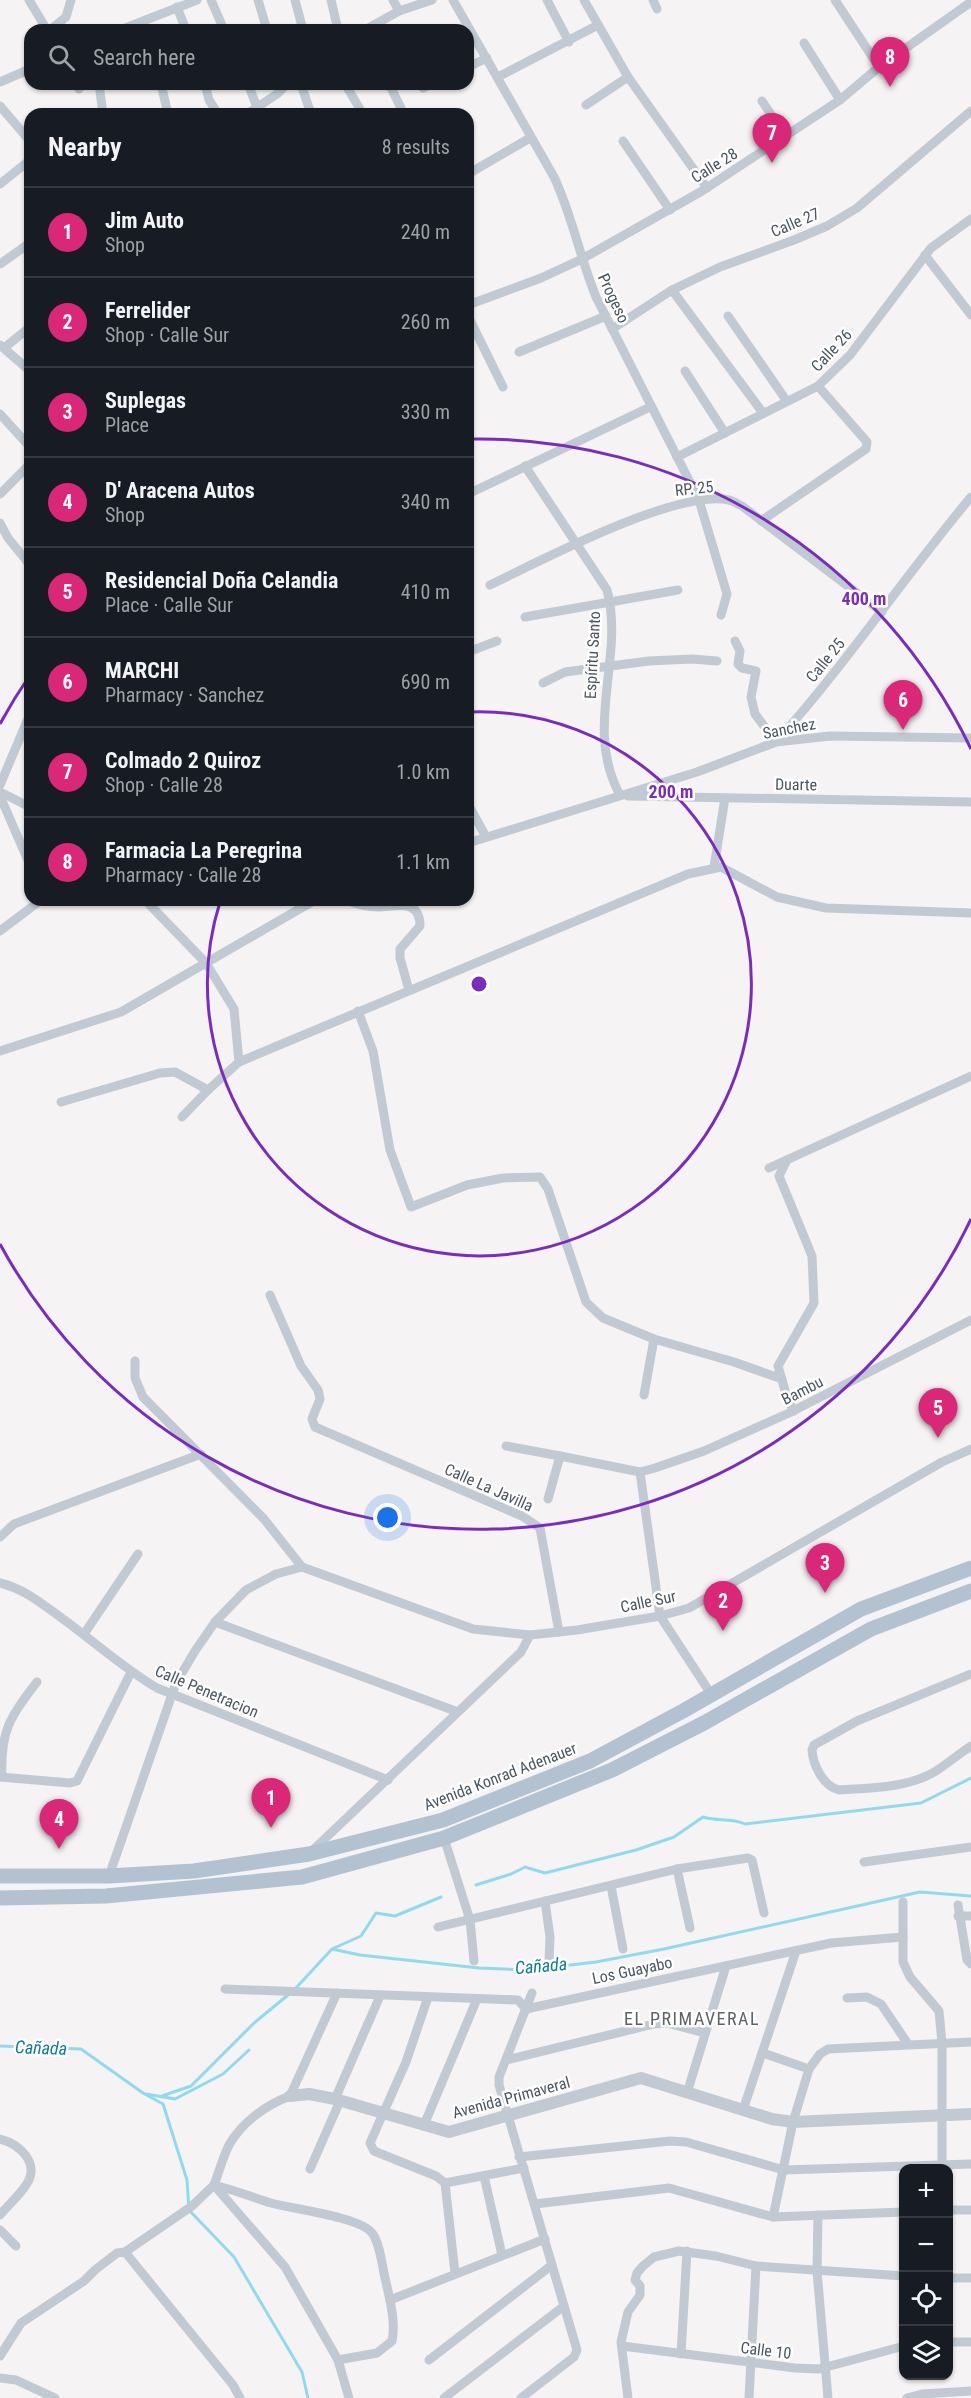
<!DOCTYPE html>
<html lang="en">
<head>
<meta charset="utf-8">
<style>
  :root { --surface:#171b24; --page:#242831; --text:#f1f3f6; --muted:#9ea1a6; --line:#363941; --accent:#db2777 }
  body { margin:0; font-family:"Roboto Condensed",sans-serif; background:var(--page); color:var(--text) }
  .controls { position:absolute; right:18px; bottom:18px; display:grid; overflow:hidden; border-radius:12px; box-shadow:0 2px 4px #0004 }
  .controls button { width:54px; height:54px; display:grid; place-items:center; padding:0; border:0; border-bottom:2px solid var(--line); background:var(--surface); color:var(--text); font:30px sans-serif }
  .you { position:absolute; left:388px; top:1518px; width:21px; height:21px; margin:-15px; border:4px solid #fff; border-radius:50%; background:#1a73e8; box-shadow:0 0 0 9px #1a73e833 }
  .badge { display:grid; place-items:center; width:39px; height:39px; border-radius:50%; background:var(--accent); color:#fff; font-size:20px; font-weight:700 }
  .pin { position:absolute; translate:-50% -50px; filter:drop-shadow(0 2px 3px #0008) }
  .pin::after { content:''; position:absolute; top:32px; width:21px; height:18px; background:inherit; clip-path:polygon(0 0,100% 0,50% 100%) }
  .list { margin:0; padding:0; list-style:none }
  h2 { display:flex; justify-content:space-between; align-items:center; height:78px; margin:0; padding:0 24px; font-size:26px }
  h2 small { font-size:20px; font-weight:400; color:var(--muted) }
  .list li { display:grid; grid-template-columns:39px 1fr auto; gap:18px; align-items:center; box-sizing:border-box; height:90px; padding:0 24px; border-top:2px solid var(--line) }
  .list b { display:block; font-size:22px; white-space:nowrap }
  .list p { margin:0; font-size:20px; white-space:nowrap; color:var(--muted) }
  .list em { font-size:20px; font-style:normal; color:var(--muted) }
  .icon { flex:none; width:33px; height:33px; fill:none; stroke:currentColor; stroke-width:2; stroke-linecap:round; stroke-linejoin:round }
  .map { position:relative; flex:none; width:971px; height:2398px; overflow:hidden }
  .search { position:absolute; background:var(--surface); box-shadow:0 2px 4px #0004; left:24px; top:24px; width:450px; height:66px; display:flex; align-items:center; gap:15px; box-sizing:border-box; padding:0 21px; border-radius:18px; color:var(--muted); font-size:22px }
  .panel { position:absolute; background:var(--surface); box-shadow:0 2px 4px #0004; left:24px; top:108px; width:450px; height:798px; border-radius:18px }
  .map>svg:first-child { display:block }
  .lines { fill:none; stroke-linecap:round; stroke-linejoin:round }
  .stream { stroke:#90daee; stroke-width:3 }
  .minor { stroke:#c1cad2; stroke-width:9 }
  .tertiary { stroke:#c1cad2; stroke-width:12 }
  .primary { stroke:#b3c2d1; stroke-width:15 }
  .ring { fill:none; stroke:#7b2cbf; stroke-width:3 }
  .labels { text-anchor:middle; stroke-width:5; stroke-linejoin:round; paint-order:stroke }
  .street-label { font-size:16px; fill:#4a5661; stroke:#fff }
  .water-label { font-size:18px; font-style:italic; fill:#0c7c9b; stroke:#fff }
  .neighbourhood-label { font-size:18px; letter-spacing:1.5px; fill:#5f6368; stroke:#fff }
  .centre { fill:#7b2cbf; stroke:#fff; stroke-width:3 }
  .ring-label { font-size:18px; text-anchor:middle; font-weight:bold; fill:#7b2cbf; stroke:#fff; stroke-width:5; stroke-linejoin:round; paint-order:stroke }
</style>
</head>
<body>
<div class="map">
<svg width="971" height="2398" viewBox="0 0 971 2398">
  <rect width="100%" height="100%" fill="#f5f3f3"/>
  <g class="lines">
    <g class="stream">
      <path d="M476,1885L511,1874L525,1867L545,1873L636,1850L674,1837L703,1817C718,1822 730,1817 745,1824L921,1803L971,1778"/>
      <path d="M332,1949L361,1936L376,1913L395,1916L441,1897"/>
      <path d="M295,1989L332,1949L360,1955L479,1968L528,1970L596,1962L664,1949L920,1892L971,1896"/>
      <path d="M0,2046L81,2049L143,2093L163,2104L187,2180L189,2210L234,2257L302,2372L308,2398"/>
      <path d="M146,2094L175,2099L223,2074L249,2050"/>
      <path d="M162,2096L191,2086L254,2023L288,1995"/>
    </g>
    <g class="minor">
      <path d="M29,0L47,30"/>
      <path d="M211,0L224,30"/>
      <path d="M258,0L267,30"/>
      <path d="M295,0L303,30"/>
      <path d="M331,0L338,30"/>
      <path d="M393,0L399,11"/>
      <path d="M453,0L554,177C572,215 580,258 596,297L699,500L727,594L721,615"/>
      <path d="M547,0L569,42"/>
      <path d="M584,0L628,77L707,188"/>
      <path d="M653,0L657,9"/>
      <path d="M835,0L879,67"/>
      <path d="M177,7L186,30"/>
      <path d="M50,30L66,17L71,0"/>
      <path d="M120,30L197,0"/>
      <path d="M365,30L399,11L432,0"/>
      <path d="M804,43L840,100"/>
      <path d="M468,67L487,58"/>
      <path d="M498,77L598,25"/>
      <path d="M0,82L30,69"/>
      <path d="M77,84L79,89"/>
      <path d="M99,84L103,114"/>
      <path d="M161,84L168,114"/>
      <path d="M205,84L209,100L218,114"/>
      <path d="M248,84L257,107"/>
      <path d="M301,84L311,114"/>
      <path d="M345,84L363,114"/>
      <path d="M389,84L401,108"/>
      <path d="M423,88L431,84"/>
      <path d="M762,101L786,137"/>
      <path d="M586,105L628,77"/>
      <path d="M0,106L30,141"/>
      <path d="M247,114L277,94L287,84"/>
      <path d="M623,141L670,210"/>
      <path d="M468,174L530,138"/>
      <path d="M0,184L30,160"/>
      <path d="M925,255L971,315"/>
      <path d="M0,264L30,243"/>
      <path d="M672,290L763,413"/>
      <path d="M468,305L541,278L582,259L702,191L840,100L879,67L971,2"/>
      <path d="M468,316L503,387"/>
      <path d="M728,316L786,400"/>
      <path d="M612,329L672,290L720,267L794,240L827,226L857,208L971,111"/>
      <path d="M0,345L30,371"/>
      <path d="M4,348L30,327"/>
      <path d="M519,352L606,316"/>
      <path d="M685,371L725,433"/>
      <path d="M0,414L30,447"/>
      <path d="M677,457L818,386L850,355L931,248L971,219"/>
      <path d="M525,466L607,590C625,657 583,728 620,795"/>
      <path d="M0,494L27,467"/>
      <path d="M468,494L650,407"/>
      <path d="M761,521L866,449L867,442L818,386"/>
      <path d="M0,523L8,538L30,565"/>
      <path d="M490,585C540,561 678,488 729,500C733,501 738,504 742,506L882,612"/>
      <path d="M525,617L678,590"/>
      <path d="M735,641L740,651L738,664L742,668L756,671L751,697L755,714L776,742C846,664 904,577 971,497"/>
      <path d="M468,652L497,641"/>
      <path d="M543,683L565,672L580,670L649,661L692,659L717,661"/>
      <path d="M0,785L30,714"/>
      <path d="M0,792L30,807"/>
      <path d="M0,796L30,865"/>
      <path d="M628,796L971,802"/>
      <path d="M468,804L486,837"/>
      <path d="M468,843L697,772L776,742L830,736L971,738"/>
      <path d="M714,867L725,798"/>
      <path d="M145,900L206,963L234,1009L239,1062L208,1090L182,1117"/>
      <path d="M346,900C355,904 368,907 379,907C398,906 420,899 420,926L400,949V958L409,990"/>
      <path d="M0,931L41,900"/>
      <path d="M358,1011L373,1051L390,1150L411,1207L467,1185L503,1178L540,1177L548,1189L586,1302L603,1318L654,1339"/>
      <path d="M0,1051L121,1012L315,900"/>
      <path d="M239,1062L688,874L721,867L777,897L826,908L971,913"/>
      <path d="M61,1102L160,1073L175,1072L208,1090"/>
      <path d="M787,1160L779,1176L812,1256L814,1303L778,1366L788,1401L794,1411"/>
      <path d="M769,1168L971,1076"/>
      <path d="M270,1295L301,1366L318,1390L320,1399L312,1419L315,1427L522,1516L540,1528L559,1632"/>
      <path d="M135,1361V1378L143,1397L264,1519L302,1567"/>
      <path d="M644,1395L654,1339L734,1362L782,1379"/>
      <path d="M506,1446L560,1456"/>
      <path d="M640,1472L660,1616L711,1694"/>
      <path d="M548,1499L560,1456L640,1472L655,1468L704,1451L789,1413L971,1320"/>
      <path d="M0,1537L14,1524L201,1454"/>
      <path d="M302,1567L473,1629L530,1635L577,1630L660,1616L689,1608L942,1462L971,1449"/>
      <path d="M0,1583C26,1589 46,1607 67,1622C97,1644 125,1669 157,1688L388,1780"/>
      <path d="M215,1622L458,1712"/>
      <path d="M84,1634L138,1554"/>
      <path d="M971,1674L857,1721L814,1745L812,1750C813,1765 823,1786 839,1790C871,1788 908,1788 936,1771C948,1763 959,1754 971,1746"/>
      <path d="M0,1777L70,1783L77,1781L131,1672"/>
      <path d="M2,1777C0,1732 10,1716 37,1682"/>
      <path d="M444,1838L470,1920L474,1961"/>
      <path d="M313,1850L521,1652L530,1635"/>
      <path d="M864,1862L971,1847"/>
      <path d="M677,1869L690,1928"/>
      <path d="M109,1876L176,1683L195,1651L215,1622L246,1590L276,1574L302,1567"/>
      <path d="M611,1886L623,1949"/>
      <path d="M545,1901L550,1937L549,1962"/>
      <path d="M903,1902V1962L910,1977L939,2011L942,2043V2168"/>
      <path d="M958,1905L967,1960L971,1964"/>
      <path d="M958,1916H971"/>
      <path d="M438,1927L677,1869L748,1858L752,1860L764,1913"/>
      <path d="M225,1989L518,2000L526,2009L831,1943L903,1937"/>
      <path d="M337,1993L290,2096C266,2105 242,2122 229,2145C223,2157 219,2172 214,2185L285,2267L338,2360L349,2398"/>
      <path d="M428,1997L406,2062L370,2143L374,2151L436,2176L445,2183L455,2273"/>
      <path d="M847,1998L867,1997L881,2004L908,2044"/>
      <path d="M763,2053L809,2069"/>
      <path d="M506,2060L654,2024L667,2023L705,2033"/>
      <path d="M687,2093L726,1966"/>
      <path d="M335,2099L380,1996"/>
      <path d="M743,2110L796,1951"/>
      <path d="M424,2125L477,1999"/>
      <path d="M0,2139C20,2144 41,2164 26,2185C19,2196 8,2205 0,2215"/>
      <path d="M519,2157L670,2141L686,2142L784,2170L971,2164"/>
      <path d="M310,2169L340,2101"/>
      <path d="M484,2176L502,2255"/>
      <path d="M445,2183L524,2168"/>
      <path d="M535,2204L669,2188L773,2217L904,2212"/>
      <path d="M948,2210H971"/>
      <path d="M818,2215L817,2271L828,2398"/>
      <path d="M773,2217L793,2122L809,2069L820,2054L828,2049L971,2042"/>
      <path d="M0,2230L16,2246"/>
      <path d="M125,2252L192,2206L214,2185C234,2190 252,2197 271,2203C293,2209 360,2217 372,2233C381,2245 382,2268 386,2282C390,2301 396,2322 392,2341L377,2353L338,2360"/>
      <path d="M948,2278H971"/>
      <path d="M390,2300L545,2239"/>
      <path d="M948,2342H971"/>
      <path d="M622,2346L795,2368L819,2369L904,2346"/>
      <path d="M681,2354L687,2251"/>
      <path d="M0,2356L21,2323L84,2281L95,2270L117,2253L125,2252L233,2385L240,2398"/>
      <path d="M429,2360L552,2265"/>
      <path d="M0,2378L16,2380L55,2398"/>
      <path d="M444,2398L564,2306"/>
      <path d="M521,2398L574,2357L577,2350L499,2085V2077L532,1993"/>
      <path d="M628,2398L621,2342L628,2312L640,2295V2286L635,2280L637,2273L643,2266L654,2257L679,2251L716,2256L756,2266L904,2276"/>
      <path d="M749,2398L756,2266"/>
      <path d="M907,2398L922,2394L971,2391"/>
    </g>
    <path class="tertiary" d="M290,2096L309,2094L335,2099L449,2132L641,2078L772,2119L793,2122L971,2114"/>
    <g class="primary">
      <path d="M0,1876H109L194,1871L309,1854L443,1820L590,1761L683,1711L861,1609L971,1568"/>
      <path d="M0,1898L106,1896L302,1877L444,1838L612,1770L704,1723L871,1629L971,1591"/>
    </g>
  </g>
  <g class="ring">
    <path d="M470 712A272 272 0 1 1 220 902"/>
    <path d="M971 1219A545 545 0 0 1 0 1244M0 724A545 545 0 0 1 30 675M469 439A545 545 0 0 1 971 749"/>
  </g>
  <g class="labels">
    <g class="street-label">
      <text transform="translate(714 165) rotate(-32)" y="6">Calle 28</text>
      <text transform="translate(795 222) rotate(-23)" y="6">Calle 27</text>
      <text transform="translate(614 298) rotate(65)" y="6">Progeso</text>
      <text transform="translate(831 350) rotate(-47)" y="6">Calle 26</text>
      <text transform="translate(694 488) rotate(-6)" y="6">RP. 25</text>
      <text transform="translate(592 655) rotate(-87)" y="6">Espíritu Santo</text>
      <text transform="translate(825 660) rotate(-51)" y="6">Calle 25</text>
      <text transform="translate(789 728) rotate(-11)" y="6">Sanchez</text>
      <text transform="translate(796 784) rotate(1)" y="6">Duarte</text>
      <text transform="translate(802 1390) rotate(-27)" y="6">Bambu</text>
      <text transform="translate(489 1487) rotate(24)" y="6">Calle La Javilla</text>
      <text transform="translate(648 1601) rotate(-12)" y="6">Calle Sur</text>
      <text transform="translate(207 1691) rotate(23)" y="6">Calle Penetracion</text>
      <text transform="translate(500 1776) rotate(-21)" y="6">Avenida Konrad Adenauer</text>
      <text transform="translate(632 1970) rotate(-12)" y="6">Los Guayabo</text>
      <text transform="translate(511 2097) rotate(-15)" y="6">Avenida Primaveral</text>
      <text transform="translate(766 2350) rotate(7)" y="6">Calle 10</text>
    </g>
    <g class="water-label">
      <text transform="translate(541 1966) rotate(-5)" y="6">Cañada</text>
      <text transform="translate(41 2048) rotate(2)" y="6">Cañada</text>
    </g>
    <g class="neighbourhood-label">
      <text x="692" y="2025">EL PRIMAVERAL</text>
    </g>
  </g>
  <circle cx="479" cy="984" r="9" class="centre"/>
  <g class="ring-label">
    <text x="864" y="605">400 m</text>
    <text x="671" y="798">200 m</text>
  </g>
</svg>
<div class="controls">
<button>+</button>
<button>−</button>
<button><svg class="icon" aria-label="locate" viewBox="0 0 24 24"><circle cx="12" cy="12" r="6"/><path d="M12 2v4M12 18v4M2 12h4M18 12h4"/></svg></button>
<button><svg class="icon" aria-label="layers" viewBox="0 0 24 24"><path d="M12 4l9 5-9 5-9-5zM3 14l9 5 9-5"/></svg></button>
</div>
<div class="you"></div>
<div class="pin badge" style="left:271px;top:1828px">1</div>
<div class="pin badge" style="left:723px;top:1631px">2</div>
<div class="pin badge" style="left:825px;top:1593px">3</div>
<div class="pin badge" style="left:59px;top:1849px">4</div>
<div class="pin badge" style="left:938px;top:1438px">5</div>
<div class="pin badge" style="left:903px;top:730px">6</div>
<div class="pin badge" style="left:772px;top:163px">7</div>
<div class="pin badge" style="left:890px;top:87px">8</div>
<div class="search"><svg class="icon" aria-label="search" viewBox="0 0 24 24"><circle cx="10" cy="10" r="6"/><path d="M15 15l6 6"/></svg>Search here</div>
<section class="panel">
<h2>Nearby<small>8 results</small></h2>
<ul class="list">
<li><span class="badge">1</span><div><b>Jim Auto</b><p>Shop</p></div><em>240 m</em></li>
<li><span class="badge">2</span><div><b>Ferrelider</b><p>Shop · Calle Sur</p></div><em>260 m</em></li>
<li><span class="badge">3</span><div><b>Suplegas</b><p>Place</p></div><em>330 m</em></li>
<li><span class="badge">4</span><div><b>D' Aracena Autos</b><p>Shop</p></div><em>340 m</em></li>
<li><span class="badge">5</span><div><b>Residencial Doña Celandia</b><p>Place · Calle Sur</p></div><em>410 m</em></li>
<li><span class="badge">6</span><div><b>MARCHI</b><p>Pharmacy · Sanchez</p></div><em>690 m</em></li>
<li><span class="badge">7</span><div><b>Colmado 2 Quiroz</b><p>Shop · Calle 28</p></div><em>1.0 km</em></li>
<li><span class="badge">8</span><div><b>Farmacia La Peregrina</b><p>Pharmacy · Calle 28</p></div><em>1.1 km</em></li>
</ul>
</section>
</div>
</body>
</html>
